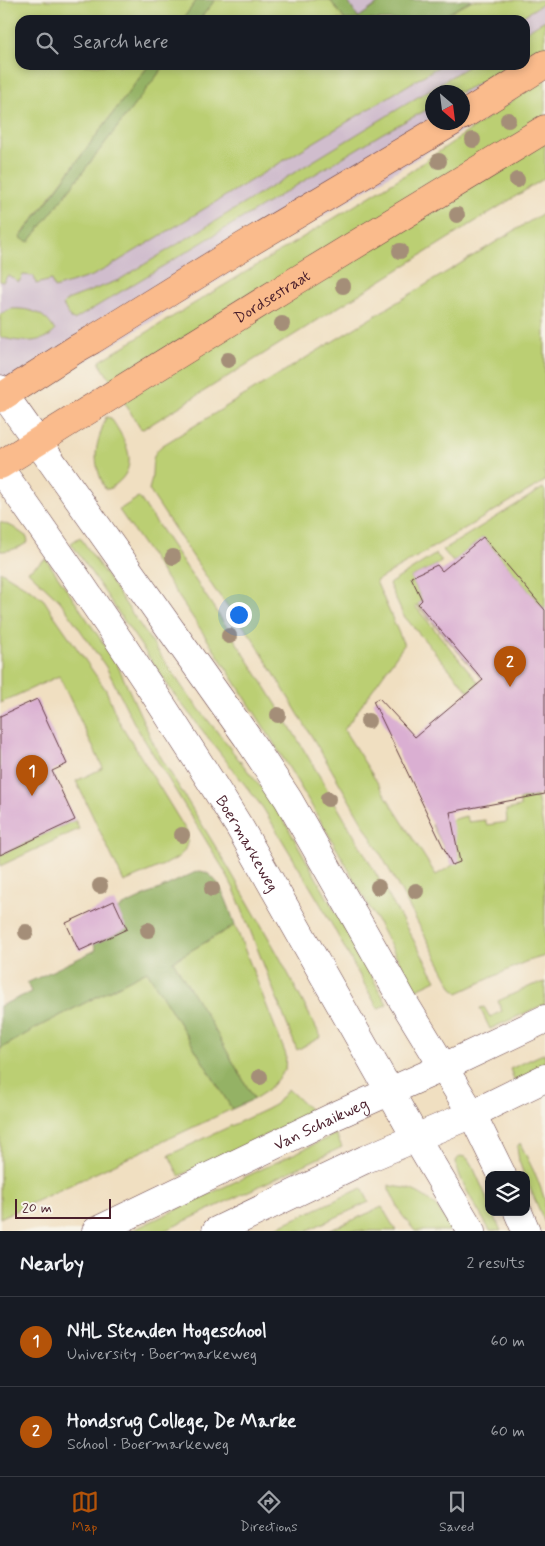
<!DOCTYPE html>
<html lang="en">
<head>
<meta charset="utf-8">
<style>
  :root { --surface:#171b24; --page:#20242c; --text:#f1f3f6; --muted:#9ea1a6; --line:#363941; --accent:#b45309 }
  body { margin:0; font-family:Mynerve,sans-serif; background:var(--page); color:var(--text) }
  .controls { position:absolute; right:15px; bottom:15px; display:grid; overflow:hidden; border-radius:10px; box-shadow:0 2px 8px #0003 }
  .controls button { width:45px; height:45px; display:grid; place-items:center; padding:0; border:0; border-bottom:1px solid var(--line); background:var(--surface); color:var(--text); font:25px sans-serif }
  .compass { position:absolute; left:425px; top:85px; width:45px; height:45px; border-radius:50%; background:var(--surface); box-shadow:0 2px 8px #0003; rotate:152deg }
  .scale { position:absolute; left:15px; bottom:12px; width:96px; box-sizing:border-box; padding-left:5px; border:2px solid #4a1f2b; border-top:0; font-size:14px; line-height:18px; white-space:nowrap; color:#4a1f2b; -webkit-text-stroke:4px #f7f3e8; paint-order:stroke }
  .you { position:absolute; left:238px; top:614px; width:18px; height:18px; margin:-12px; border:4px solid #fff; border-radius:50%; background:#1a73e8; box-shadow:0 0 0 8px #1a73e833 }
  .badge { display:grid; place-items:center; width:32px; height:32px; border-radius:50%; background:var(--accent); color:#fff; font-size:16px; font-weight:700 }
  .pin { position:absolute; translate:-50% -41px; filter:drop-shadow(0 1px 2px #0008) }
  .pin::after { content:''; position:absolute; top:26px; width:18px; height:15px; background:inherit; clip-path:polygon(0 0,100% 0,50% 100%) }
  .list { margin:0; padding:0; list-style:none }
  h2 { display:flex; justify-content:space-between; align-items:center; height:65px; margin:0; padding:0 20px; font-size:21px }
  h2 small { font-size:16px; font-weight:400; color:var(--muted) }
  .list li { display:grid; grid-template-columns:32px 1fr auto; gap:15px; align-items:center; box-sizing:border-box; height:90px; padding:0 20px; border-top:1px solid var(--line) }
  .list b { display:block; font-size:19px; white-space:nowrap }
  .list p { margin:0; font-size:16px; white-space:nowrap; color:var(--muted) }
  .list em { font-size:16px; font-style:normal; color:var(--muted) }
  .icon { flex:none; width:28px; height:28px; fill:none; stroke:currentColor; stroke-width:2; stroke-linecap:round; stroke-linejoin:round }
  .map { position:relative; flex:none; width:545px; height:1231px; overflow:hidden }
  .search { position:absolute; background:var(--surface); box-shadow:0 2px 8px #0003; left:15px; right:15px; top:15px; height:55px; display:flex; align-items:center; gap:12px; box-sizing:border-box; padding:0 18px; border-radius:15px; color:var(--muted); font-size:19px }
  .sheet { height:245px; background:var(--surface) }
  nav { display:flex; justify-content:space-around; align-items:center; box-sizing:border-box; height:70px; border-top:1px solid var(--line); background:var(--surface); font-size:14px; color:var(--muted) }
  nav a { display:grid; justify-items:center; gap:2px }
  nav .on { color:var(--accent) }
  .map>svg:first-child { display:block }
  .industrial { fill:#d0bdcd; fill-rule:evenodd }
  .green { fill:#bbcf73; stroke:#82774f }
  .forest { fill:#94b265; stroke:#6f6848 }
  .building { fill:#daafd2 }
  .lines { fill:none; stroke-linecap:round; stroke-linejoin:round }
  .minor-casing { stroke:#633c42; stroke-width:29 }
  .major-casing { stroke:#633c42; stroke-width:29 }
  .minor { stroke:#fff; stroke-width:28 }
  .major { stroke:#fabb8c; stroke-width:28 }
  .tree { fill:#a48e78 }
  .labels { text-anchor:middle; stroke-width:4.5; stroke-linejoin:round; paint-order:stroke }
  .street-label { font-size:16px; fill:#4a1f2b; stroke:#f7f3e8 }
</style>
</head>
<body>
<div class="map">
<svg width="545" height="1231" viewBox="0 0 545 1231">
  <rect width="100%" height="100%" fill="#f7f3e8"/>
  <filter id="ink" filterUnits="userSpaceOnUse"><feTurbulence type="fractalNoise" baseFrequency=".02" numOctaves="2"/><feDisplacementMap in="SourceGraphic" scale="10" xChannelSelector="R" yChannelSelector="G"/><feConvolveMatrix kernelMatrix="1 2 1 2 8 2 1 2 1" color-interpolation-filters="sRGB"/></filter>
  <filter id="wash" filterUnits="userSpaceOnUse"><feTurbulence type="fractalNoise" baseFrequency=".0096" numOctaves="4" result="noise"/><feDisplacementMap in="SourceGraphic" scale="20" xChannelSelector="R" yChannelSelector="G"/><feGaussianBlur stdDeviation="1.12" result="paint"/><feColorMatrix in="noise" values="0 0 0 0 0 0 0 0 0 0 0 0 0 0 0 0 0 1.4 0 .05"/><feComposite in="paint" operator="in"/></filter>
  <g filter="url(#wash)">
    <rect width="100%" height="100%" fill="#f0dfc1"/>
    <path class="industrial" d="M0,0H545V80L98,354L0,409ZM20,20H525V65H20ZM432,92H462V122H432Z"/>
    <g class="green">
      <path d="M0,0H197L182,20H20V65H149L20,237L29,242L165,65H441L107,268L92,276L54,288L51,280L36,284L34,276L23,275L19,282L8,275L3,282L0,281Z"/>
      <path d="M215,0H330L345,20H199Z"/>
      <path d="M472,0H545V2L517,20H437Z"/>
      <path d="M545,20V49L525,59V32Z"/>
      <path d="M470,65H514L461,92H432V107L383,133L74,320L71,319L63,305L67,300L119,280Z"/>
      <path d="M545,78V119L111,381L100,364V361L408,173Z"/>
      <path d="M545,139V178L150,425L143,429L140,428L123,400Z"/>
      <path d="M545,212V481L376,581L404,645L344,730L436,875L453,865L432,825L466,816L469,822L485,820L487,825L507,822L506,810L520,807V799L537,796L545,837V956L525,962L458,993L453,988L384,860L330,767L252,637L215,590L149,490C150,485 152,480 152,474C153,462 151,454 163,445Z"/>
      <path d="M11,309C30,308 46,313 55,331C43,345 16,342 0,337V314Z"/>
      <path d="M106,417L111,418C127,443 143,469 109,489H105C91,457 95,449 106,417Z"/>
      <path d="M543,488L545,491V610L483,537L453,562L443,550Z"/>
      <path d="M139,497C188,569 237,641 283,715C336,802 386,891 436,980L415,990C381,929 349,868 313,808C253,706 187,607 119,510Z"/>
      <path d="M0,522L13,527L27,537L28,542C20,548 10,551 0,551Z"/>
      <path d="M80,537L185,691L277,808L387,1004L378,1009L321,905L263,808L174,694L71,543Z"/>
      <path d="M436,554L442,561L437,565L411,577L422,600L418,604L483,680L417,605L415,606L479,683L469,692L403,615L389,584Z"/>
      <path d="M46,559L116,662L157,751L228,867L280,958L321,1037L297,1050L234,889L224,870L134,723L106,667L60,601L28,571Z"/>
      <path d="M0,571L34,592L44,600L51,611L106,690L117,718L187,832C191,856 172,861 154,869C144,873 134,878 124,882L76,781L103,768L59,676L0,703Z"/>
      <path d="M75,820L79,829L0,866V855Z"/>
      <path d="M235,925L286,1055L285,1070L268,1090L254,1099L208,1018L173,961Z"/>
      <path d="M147,971L232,1109L0,1218V1049L36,1028Z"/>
      <path d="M545,982V1004L490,1029L480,1008L484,1007L490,1017L502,1011L498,1001L533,985Z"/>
      <path d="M545,1053V1068L515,1082L510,1069Z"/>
      <path d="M288,1089L311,1111L302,1118L179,1176L169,1155L267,1109L276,1104Z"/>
      <path d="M336,1134L342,1147L164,1231H131Z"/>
      <path d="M520,1143L537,1178L545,1200V1223L526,1179V1175H524L519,1161L517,1147Z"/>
      <path d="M460,1156L465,1157L468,1159L474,1169L489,1203V1212H493L501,1231H490C481,1214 457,1179 456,1161Z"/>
      <path d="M389,1185C394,1187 400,1187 405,1188C428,1194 442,1211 453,1231H415L402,1215L389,1189Z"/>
      <path d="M362,1188L369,1202L306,1231H268Z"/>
      <path d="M382,1207L396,1231H328Z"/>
    </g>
    <g class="forest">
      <path d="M197,0H215L199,20H182Z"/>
      <path d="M330,0H347L358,18L383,0H472L437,20H345Z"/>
      <path d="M149,65H165L29,242L20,238Z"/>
      <path d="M198,871C219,870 229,908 235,925L173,961L208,1018L254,1099L232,1109L147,971L36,1028L0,1049V1006L31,992L27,983L96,950L94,944L127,929L117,909Z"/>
    </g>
    <g id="blocks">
      <g class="building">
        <path d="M483,537L545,610V794L450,812L460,862L452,865L373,701L379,698L415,737L483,680L418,604L422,600L411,577L437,565L442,571Z"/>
        <path d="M37,699L67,764L52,771L75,820L0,855V716Z"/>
        <path d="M114,901L127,929L79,951L66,923Z"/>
      </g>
    </g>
  </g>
  <g filter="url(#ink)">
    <use href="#blocks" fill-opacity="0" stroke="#633c42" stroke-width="1"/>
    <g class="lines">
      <defs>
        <g id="minor">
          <path d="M0,389L247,737L288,799L403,1001L472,1114L502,1175"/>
          <path id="s1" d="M0,469C84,586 164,705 240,828L416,1138L471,1231"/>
          <path d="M518,1212L526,1231"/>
          <path id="s2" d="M96,1231L337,1115L444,1067L545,1019"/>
          <path d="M216,1231L366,1159L472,1114L545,1078"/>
        </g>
        <g id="major">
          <path d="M462,116L545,64"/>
          <path d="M0,398L76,349L92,340L237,250L452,122"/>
          <path id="s3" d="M0,465L294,282L545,129"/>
        </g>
      </defs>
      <use href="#minor" class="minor-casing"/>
      <use href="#major" class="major-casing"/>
      <use href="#minor" class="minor"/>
      <use href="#major" class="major"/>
    </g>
    <g class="tree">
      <circle cx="508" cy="120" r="8"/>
      <circle cx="473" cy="140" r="8"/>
      <circle cx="439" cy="161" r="8"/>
      <circle cx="517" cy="180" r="8"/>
      <circle cx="457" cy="215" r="8"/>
      <circle cx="400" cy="251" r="8"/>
      <circle cx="343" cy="286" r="8"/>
      <circle cx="282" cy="324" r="8"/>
      <circle cx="228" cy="360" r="8"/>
      <circle cx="173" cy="557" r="8"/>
      <circle cx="229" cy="636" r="8"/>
      <circle cx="278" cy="715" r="8"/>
      <circle cx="368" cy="721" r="8"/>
      <circle cx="328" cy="799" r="8"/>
      <circle cx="182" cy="835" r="8"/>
      <circle cx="100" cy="886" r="8"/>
      <circle cx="378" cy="887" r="8"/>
      <circle cx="212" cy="889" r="8"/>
      <circle cx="416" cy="891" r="8"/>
      <circle cx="148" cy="930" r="8"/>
      <circle cx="26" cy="932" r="8"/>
      <circle cx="260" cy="1077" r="8"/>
    </g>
  </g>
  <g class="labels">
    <g class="street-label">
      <text dy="6" stroke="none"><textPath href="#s3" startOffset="320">Dordsestraat</textPath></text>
      <text dy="6" stroke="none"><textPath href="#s1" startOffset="449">Boermarkeweg</textPath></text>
      <text dy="6" stroke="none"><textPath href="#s2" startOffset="249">Van Schaikweg</textPath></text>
    </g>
  </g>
</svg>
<div class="controls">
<button><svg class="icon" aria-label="layers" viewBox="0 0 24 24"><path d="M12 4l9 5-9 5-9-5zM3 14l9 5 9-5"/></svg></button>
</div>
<svg class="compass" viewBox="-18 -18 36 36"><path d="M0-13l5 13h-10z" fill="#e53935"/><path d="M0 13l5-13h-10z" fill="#9ea1a6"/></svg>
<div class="scale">20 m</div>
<div class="you"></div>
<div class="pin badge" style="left:32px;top:796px">1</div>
<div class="pin badge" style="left:510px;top:687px">2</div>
<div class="search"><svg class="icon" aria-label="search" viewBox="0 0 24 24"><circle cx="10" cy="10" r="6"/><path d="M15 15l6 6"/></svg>Search here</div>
</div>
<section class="sheet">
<h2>Nearby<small>2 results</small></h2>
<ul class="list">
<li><span class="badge">1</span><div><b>NHL Stenden Hogeschool</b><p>University · Boermarkeweg</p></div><em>60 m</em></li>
<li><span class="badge">2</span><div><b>Hondsrug College, De Marke</b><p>School · Boermarkeweg</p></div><em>60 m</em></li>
</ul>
</section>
<nav>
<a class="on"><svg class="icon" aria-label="map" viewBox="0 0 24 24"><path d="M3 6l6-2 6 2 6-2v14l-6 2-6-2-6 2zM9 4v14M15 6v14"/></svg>Map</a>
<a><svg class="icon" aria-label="directions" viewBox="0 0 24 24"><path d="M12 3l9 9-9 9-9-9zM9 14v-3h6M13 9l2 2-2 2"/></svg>Directions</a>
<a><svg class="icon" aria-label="saved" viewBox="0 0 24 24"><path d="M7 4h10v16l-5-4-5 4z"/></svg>Saved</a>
</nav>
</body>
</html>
